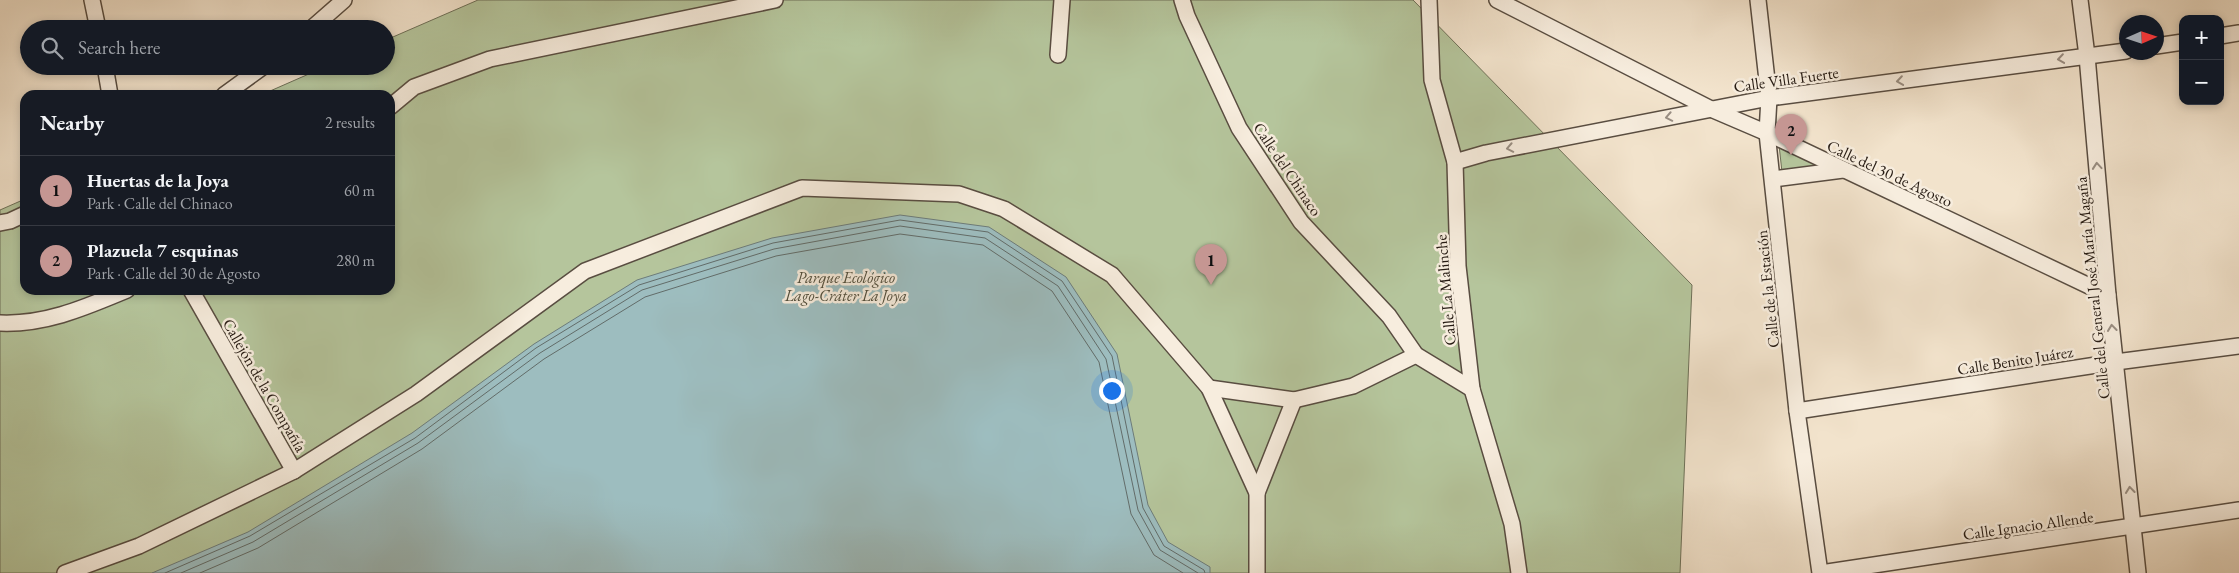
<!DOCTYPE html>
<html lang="en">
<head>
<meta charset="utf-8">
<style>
  :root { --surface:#171b24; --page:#242831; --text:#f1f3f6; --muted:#9ea1a6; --line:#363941; --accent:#c59692 }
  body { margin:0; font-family:"EB Garamond",serif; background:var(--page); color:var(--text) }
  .controls { position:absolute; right:15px; top:15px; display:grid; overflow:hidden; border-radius:10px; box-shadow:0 2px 8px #0003 }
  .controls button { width:45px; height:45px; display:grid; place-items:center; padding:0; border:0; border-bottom:1px solid var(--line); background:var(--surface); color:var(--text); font:25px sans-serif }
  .compass { position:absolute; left:2119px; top:15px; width:45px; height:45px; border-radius:50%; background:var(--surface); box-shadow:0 2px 8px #0003; rotate:87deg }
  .you { position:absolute; left:1111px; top:390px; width:18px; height:18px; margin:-12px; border:4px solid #fff; border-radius:50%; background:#1a73e8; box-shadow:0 0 0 8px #1a73e833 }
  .badge { display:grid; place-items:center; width:32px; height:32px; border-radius:50%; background:var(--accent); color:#111; font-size:16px; font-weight:700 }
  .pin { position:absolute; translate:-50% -41px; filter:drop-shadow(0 1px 2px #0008) }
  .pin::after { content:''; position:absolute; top:26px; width:18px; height:15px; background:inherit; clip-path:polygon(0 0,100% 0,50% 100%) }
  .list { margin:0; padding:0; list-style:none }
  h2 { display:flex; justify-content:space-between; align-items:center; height:65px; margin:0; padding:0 20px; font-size:21px }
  h2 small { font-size:16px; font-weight:400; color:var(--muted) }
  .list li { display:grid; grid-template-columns:32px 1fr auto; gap:15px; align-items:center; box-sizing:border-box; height:70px; padding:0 20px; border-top:1px solid var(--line) }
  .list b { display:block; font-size:19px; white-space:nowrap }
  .list p { margin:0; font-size:16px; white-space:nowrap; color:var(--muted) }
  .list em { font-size:16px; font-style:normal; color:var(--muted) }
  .icon { flex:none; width:28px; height:28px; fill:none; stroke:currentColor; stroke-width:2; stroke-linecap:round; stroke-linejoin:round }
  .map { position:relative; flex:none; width:2239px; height:573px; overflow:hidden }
  .search { position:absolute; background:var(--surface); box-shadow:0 2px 8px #0003; left:20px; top:20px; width:375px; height:55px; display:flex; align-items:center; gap:12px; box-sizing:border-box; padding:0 18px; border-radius:28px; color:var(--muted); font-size:19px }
  .panel { position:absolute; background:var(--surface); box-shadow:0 2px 8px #0003; left:20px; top:90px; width:375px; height:205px; border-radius:15px }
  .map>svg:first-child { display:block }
  .green { fill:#b5c59c; stroke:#6e7058 }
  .water { fill:#9dbdbf; stroke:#6d7c7a }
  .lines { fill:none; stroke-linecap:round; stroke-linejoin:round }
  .shore { stroke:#626c69; stroke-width:1 }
  .minor-casing { stroke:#594d41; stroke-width:18 }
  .minor { stroke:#f7edde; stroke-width:15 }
  .oneway { stroke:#998e83 }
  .labels { text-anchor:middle; stroke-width:5; stroke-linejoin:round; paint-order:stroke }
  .street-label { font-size:16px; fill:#261b13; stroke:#f7edde }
  .park-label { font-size:16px; font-style:italic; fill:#514e3c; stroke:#f7edde }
</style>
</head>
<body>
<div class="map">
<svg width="2239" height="573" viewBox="0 0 2239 573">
  <rect width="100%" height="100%" fill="#f2e3cc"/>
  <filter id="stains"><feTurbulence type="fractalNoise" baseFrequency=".004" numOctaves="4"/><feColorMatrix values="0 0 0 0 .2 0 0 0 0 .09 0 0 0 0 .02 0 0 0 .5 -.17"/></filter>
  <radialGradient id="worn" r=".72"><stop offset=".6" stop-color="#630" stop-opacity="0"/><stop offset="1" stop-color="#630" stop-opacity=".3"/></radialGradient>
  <g class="green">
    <path d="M478,0H1413L1692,285L1680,573H0V210L25,199V290H390V95H261L327,66H386V40Z"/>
    <path d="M1779,145L1825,166L1782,172Z"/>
  </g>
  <path class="water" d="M900,215L989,227L1066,277L1117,354L1148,505L1168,542L1210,567V573H152L248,532L412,433L534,344L637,280L772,238Z"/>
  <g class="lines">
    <g class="shore">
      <path d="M165,573L250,536L415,438L536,348L639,285L773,243L900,220L988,232L1062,281L1112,356L1143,508L1164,546L1204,570L1205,573"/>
      <path d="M181,573L253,542L418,443L540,353L642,290L774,249L900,226L985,238L1058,286L1106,359L1138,510L1160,550L1198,573"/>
      <path d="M200,573L258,548L422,449L544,359L645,297L776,256L900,234L983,245L1052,291L1099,362L1131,514L1154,555L1183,573"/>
    </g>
    <defs>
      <g id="minor">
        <path d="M92,0L98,29"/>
        <path d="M1182,0L1187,16L1239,128L1301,222L1389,316L1416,355L1472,389"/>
        <path d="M1429,0L1432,80L1455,162L1458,266L1472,389L1512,524L1519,573"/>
        <path d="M1497,0L1711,109L1767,133L2108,295"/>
        <path d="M1758,0L1769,98L1767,133L1797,411L1820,573"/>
        <path d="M2080,0L2087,56L2108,295L2138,573"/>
        <path d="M311,29L344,0"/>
        <path d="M2220,36L2239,33"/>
        <path d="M2156,46L2183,42"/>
        <path d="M1058,55L1062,0"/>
        <path d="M105,66L110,95"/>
        <path d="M224,95L264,66"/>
        <path d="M390,107L414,87L490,59L775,0"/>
        <path d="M1455,162L1486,153L1769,98L2126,51"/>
        <path d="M1773,179L1843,170"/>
        <path d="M0,223L10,221L25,214"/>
        <path d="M191,290L294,471"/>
        <path d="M0,323C46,325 86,307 127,290"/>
        <path d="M1209,388L1294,400L1353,386L1416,355"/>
        <path d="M1797,411L2116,362L2239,346"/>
        <path d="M1257,493L1294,400"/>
        <path d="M65,573L139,546L294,471L416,394L585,271L802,188L959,194L1004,209L1112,275L1209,388L1257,493V573"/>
        <path d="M1821,573L2239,510"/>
      </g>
    </defs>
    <use href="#minor" class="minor-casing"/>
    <use href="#minor" class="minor"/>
  </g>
  <defs><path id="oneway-chevron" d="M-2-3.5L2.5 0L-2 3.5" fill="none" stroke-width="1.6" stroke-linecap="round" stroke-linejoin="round" transform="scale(1.25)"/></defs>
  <g class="oneway">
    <use href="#oneway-chevron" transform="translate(2061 59) rotate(172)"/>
    <use href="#oneway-chevron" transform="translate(1900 81) rotate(172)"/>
    <use href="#oneway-chevron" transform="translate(1669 117) rotate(169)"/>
    <use href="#oneway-chevron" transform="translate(1510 148) rotate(169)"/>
    <use href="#oneway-chevron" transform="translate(2097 166) rotate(-95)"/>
    <use href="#oneway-chevron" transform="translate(2112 328) rotate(-96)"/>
    <use href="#oneway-chevron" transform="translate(2130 490) rotate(-96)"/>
  </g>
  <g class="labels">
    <g class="street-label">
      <text transform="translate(1786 79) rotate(-8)" y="6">Calle Villa Fuerte</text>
      <text transform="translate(1288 169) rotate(56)" y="6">Calle del Chinaco</text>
      <text transform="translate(1890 173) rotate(25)" y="6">Calle del 30 de Agosto</text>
      <text transform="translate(2092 288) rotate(-96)" y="6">Calle del General José María Magaña</text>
      <text transform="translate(1767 289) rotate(-96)" y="6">Calle de la Estación</text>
      <text transform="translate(1445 290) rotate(-95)" y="6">Calle La Malinche</text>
      <text transform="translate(2015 360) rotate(-9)" y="6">Calle Benito Juárez</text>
      <text transform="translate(265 385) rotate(60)" y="6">Callejón de la Compañía</text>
      <text transform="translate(2028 525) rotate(-8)" y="6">Calle Ignacio Allende</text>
    </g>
    <g class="park-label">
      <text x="846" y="283">Parque Ecológico<tspan x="846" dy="18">Lago-Cráter La Joya</tspan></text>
    </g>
  </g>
  <rect width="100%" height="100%" filter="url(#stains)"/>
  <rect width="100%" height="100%" fill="url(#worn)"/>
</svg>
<div class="controls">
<button>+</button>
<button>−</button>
</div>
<svg class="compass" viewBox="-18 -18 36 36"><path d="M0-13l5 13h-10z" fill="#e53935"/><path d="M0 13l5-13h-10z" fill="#9ea1a6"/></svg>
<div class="you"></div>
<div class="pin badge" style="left:1211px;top:285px">1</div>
<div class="pin badge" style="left:1791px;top:155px">2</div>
<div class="search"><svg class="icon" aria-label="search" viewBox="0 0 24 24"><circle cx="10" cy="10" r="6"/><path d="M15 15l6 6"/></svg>Search here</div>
<section class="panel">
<h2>Nearby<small>2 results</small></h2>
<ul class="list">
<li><span class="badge">1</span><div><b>Huertas de la Joya</b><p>Park · Calle del Chinaco</p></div><em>60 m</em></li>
<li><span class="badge">2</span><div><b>Plazuela 7 esquinas</b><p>Park · Calle del 30 de Agosto</p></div><em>280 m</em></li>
</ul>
</section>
</div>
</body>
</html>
